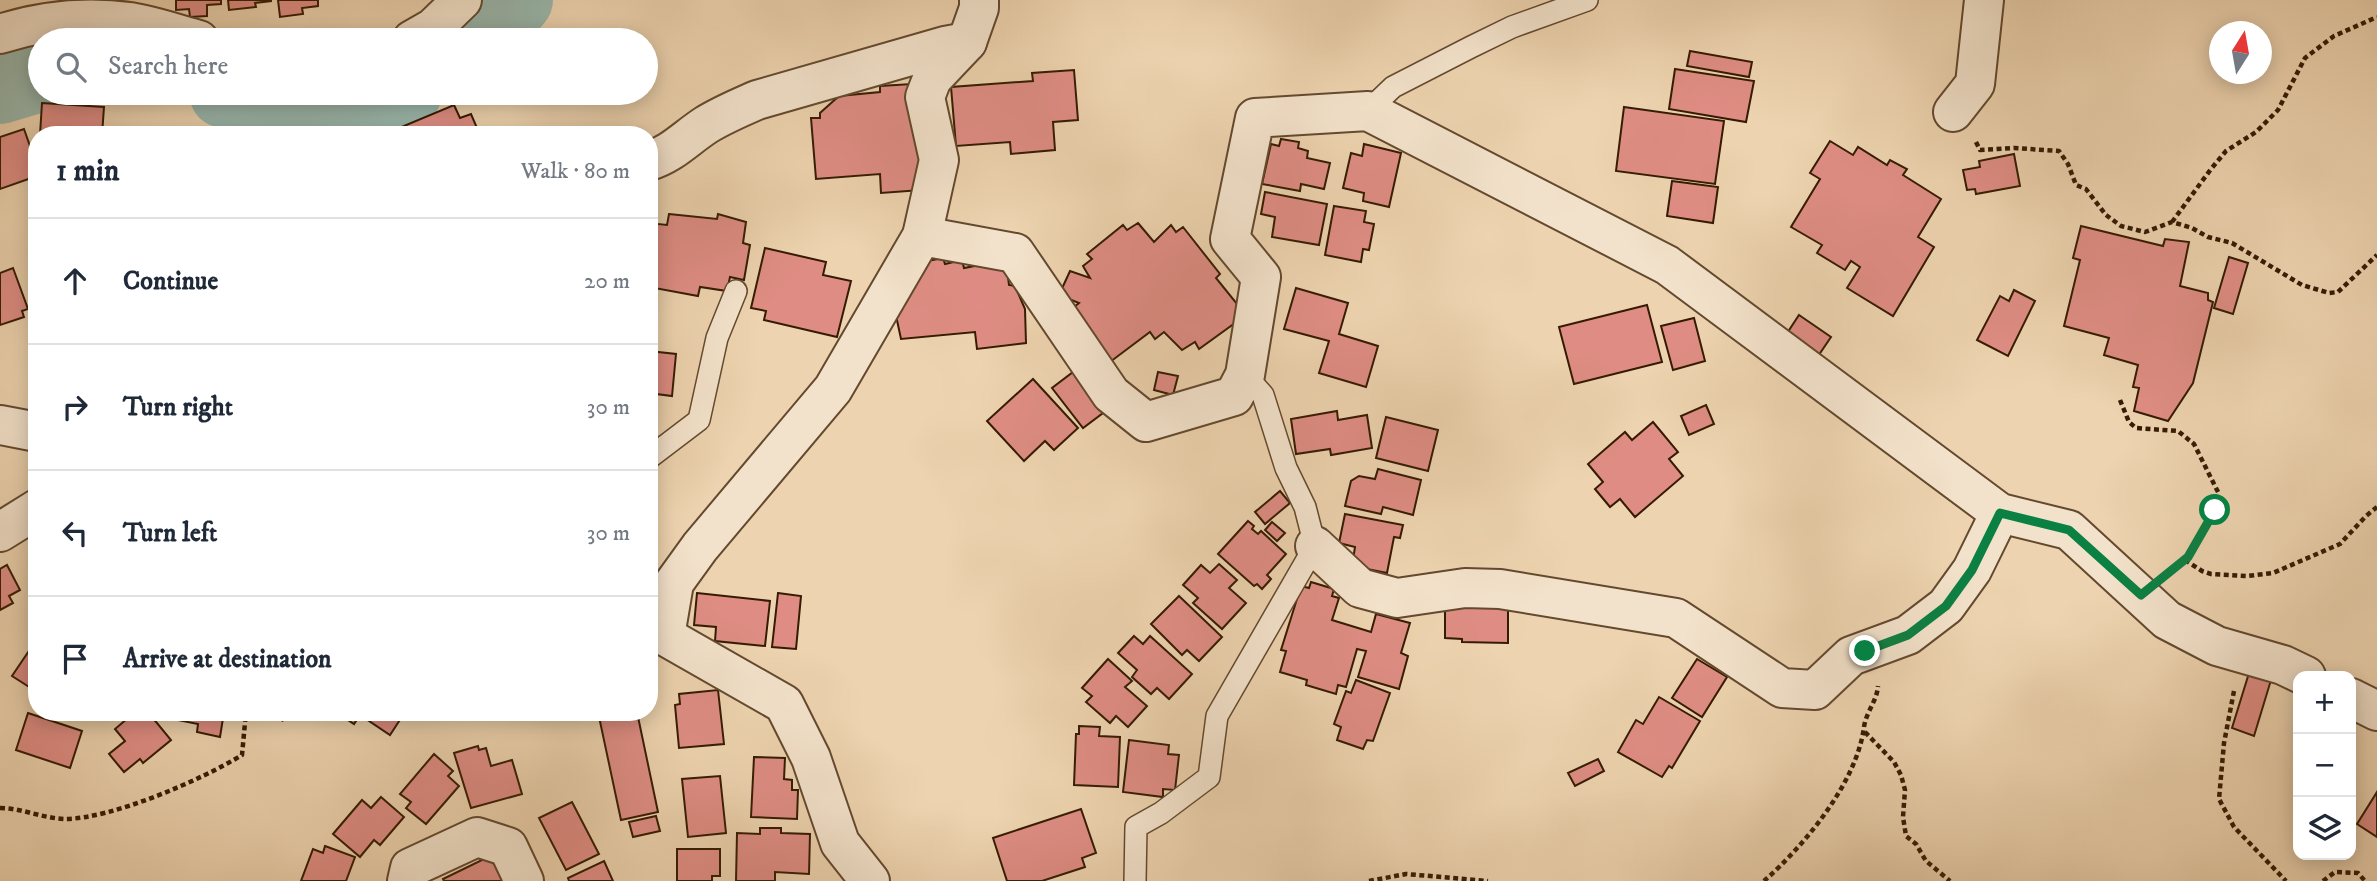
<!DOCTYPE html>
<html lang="en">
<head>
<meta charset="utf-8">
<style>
  :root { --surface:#fff; --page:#f6f6f7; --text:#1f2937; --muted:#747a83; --line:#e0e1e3 }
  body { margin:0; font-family:"IM FELL DW Pica",serif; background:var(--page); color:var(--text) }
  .controls { position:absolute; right:21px; bottom:21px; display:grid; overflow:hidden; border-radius:14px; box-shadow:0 4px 18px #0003 }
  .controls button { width:63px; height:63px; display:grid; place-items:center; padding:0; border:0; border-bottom:2px solid var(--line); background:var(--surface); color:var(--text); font:35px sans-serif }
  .compass { position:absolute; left:2209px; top:21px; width:63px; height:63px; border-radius:50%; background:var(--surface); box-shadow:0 4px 18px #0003; rotate:11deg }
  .stop { position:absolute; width:21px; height:21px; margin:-16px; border:5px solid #0b8043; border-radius:50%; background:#fff }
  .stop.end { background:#0b8043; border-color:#fff; box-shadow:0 2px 7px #0008 }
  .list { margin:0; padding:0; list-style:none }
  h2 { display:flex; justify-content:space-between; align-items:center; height:91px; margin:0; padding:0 28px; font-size:30px }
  h2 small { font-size:23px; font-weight:400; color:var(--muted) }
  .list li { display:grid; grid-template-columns:46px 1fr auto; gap:21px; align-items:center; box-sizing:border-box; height:126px; padding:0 28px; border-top:2px solid var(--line) }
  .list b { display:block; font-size:26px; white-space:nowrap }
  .list em { font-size:23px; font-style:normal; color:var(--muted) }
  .icon { flex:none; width:38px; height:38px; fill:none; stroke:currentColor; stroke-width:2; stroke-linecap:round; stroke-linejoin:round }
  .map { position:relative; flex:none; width:2377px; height:881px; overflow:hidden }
  .search { position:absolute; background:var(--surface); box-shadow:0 4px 18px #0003; left:28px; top:28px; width:630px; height:77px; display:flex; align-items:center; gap:18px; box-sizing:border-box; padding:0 24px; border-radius:38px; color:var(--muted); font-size:26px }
  .panel { position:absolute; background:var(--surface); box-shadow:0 4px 18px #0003; left:28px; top:126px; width:630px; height:595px; border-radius:28px }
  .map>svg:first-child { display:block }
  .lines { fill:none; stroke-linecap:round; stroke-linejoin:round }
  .river { stroke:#99b7ac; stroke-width:70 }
  .building { fill:#df8d84; stroke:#351b03; stroke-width:2 }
  .lane-casing { stroke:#63492e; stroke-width:24 }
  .street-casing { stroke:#63492e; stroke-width:42 }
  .path { stroke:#351b03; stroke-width:4.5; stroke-dasharray:5 3.5; stroke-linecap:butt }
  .lane { stroke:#f3e2cb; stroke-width:21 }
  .street { stroke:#f3e2cb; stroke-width:38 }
  .route { stroke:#0b8043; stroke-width:9 }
</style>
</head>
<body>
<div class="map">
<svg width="2377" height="881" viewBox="0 0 2377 881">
  <rect width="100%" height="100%" fill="#edd3af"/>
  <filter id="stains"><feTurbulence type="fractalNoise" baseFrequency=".00286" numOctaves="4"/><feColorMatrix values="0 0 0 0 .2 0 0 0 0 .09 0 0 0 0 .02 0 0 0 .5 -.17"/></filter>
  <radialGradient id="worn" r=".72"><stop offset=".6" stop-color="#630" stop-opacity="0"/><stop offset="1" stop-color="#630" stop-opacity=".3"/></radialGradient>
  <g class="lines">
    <g class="river">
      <path d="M482,40L518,0"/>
      <path d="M0,89L40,77"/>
      <path d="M224,93L302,109L381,102L407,93"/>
    </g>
  </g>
  <g class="building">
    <path d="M176,0H221V4L207,5V16L190,17L189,9L176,10Z"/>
    <path d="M228,0H271V1L255,3L256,7L229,10Z"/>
    <path d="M278,0H318V6L302,8L303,14L280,17Z"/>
    <path d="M1690,51L1752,62L1749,77L1687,66Z"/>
    <path d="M1675,69L1754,81L1746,122L1669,109Z"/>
    <path d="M1074,70L1078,120L1053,122L1055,150L1011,154L1010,142L956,146L951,87L1033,81L1032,73Z"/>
    <path d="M912,84L925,168L921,190L881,193L880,174L816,179L811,118H820V113L839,96L880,92V86Z"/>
    <path d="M42,103L104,107L102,135H40Z"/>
    <path d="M454,105L460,118L471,114L480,135H401L399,128Z"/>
    <path d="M1624,107L1724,121L1715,184L1616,171Z"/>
    <path d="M24,129L37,166V176L0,189V137Z"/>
    <path d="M1281,139L1299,142L1298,148L1308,151L1307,158L1330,163L1324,189L1301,184L1300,191L1262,184L1271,144L1279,146Z"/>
    <path d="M1830,141L1853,155L1858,147L1887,165L1890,160L1907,169L1903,175L1941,199L1918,237L1934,247L1893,316L1847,288L1860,267L1851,261L1845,270L1817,253L1822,245L1791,227L1820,179L1810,173Z"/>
    <path d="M1364,144L1401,153L1389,207L1363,201L1364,193L1343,188L1351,153L1362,156Z"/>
    <path d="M2014,154L2020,186L1976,194L1975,189L1967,190L1963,170L1980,167L1979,161Z"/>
    <path d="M1672,181L1718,187L1713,223L1667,216Z"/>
    <path d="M1265,192L1327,204L1319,245L1272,237L1275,217L1261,214Z"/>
    <path d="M1334,206L1366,211L1364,222L1374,224L1369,250L1363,249L1361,262L1325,255Z"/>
    <path d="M669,214L717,219L718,214L746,222L743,243L750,245L744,280L730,277L727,291L700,287L698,296L649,287V223L667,225Z"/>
    <path d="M1138,223L1154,242L1171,225L1176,232L1183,227L1220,274L1216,278L1246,315L1199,349L1195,342L1182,350L1164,332L1155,339L1150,332L1110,362L1065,314L1079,303L1059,295L1070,271L1090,278L1083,266L1092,259L1087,254L1123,225L1127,230Z"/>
    <path d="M2081,226L2163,246L2165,239L2189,242L2180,286L2208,293V300L2213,302L2193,383L2168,421L2134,411L2139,388L2133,387L2138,365L2104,355L2109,338L2064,326L2080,260L2073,258Z"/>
    <path d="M765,248L826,262L823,275L851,281L837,337L764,320L766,311L751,308Z"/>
    <path d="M2229,257L2248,263L2233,314L2214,308Z"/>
    <path d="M943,258L945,264L962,260L964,268L990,263L1007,269L1009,285L1015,286L1025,309L1026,343L977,349L975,332L901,339L892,297L911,264Z"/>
    <path d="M13,268L28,309L22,311L24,317L0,325V273Z"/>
    <path d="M1296,288L1348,303L1339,334L1378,346L1366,387L1319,373L1329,341L1284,329Z"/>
    <path d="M2014,290L2035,301L2008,356L1977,340L2000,296L2009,301Z"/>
    <path d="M1647,305L1662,362L1574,384L1559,327Z"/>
    <path d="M1799,315L1831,337L1814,362L1782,341Z"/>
    <path d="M1694,318L1705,361L1673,370L1661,326Z"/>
    <path d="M649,351L676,354L672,396L649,393Z"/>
    <path d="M1077,369L1107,410L1083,428L1052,388Z"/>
    <path d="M1158,372L1178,376L1173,395L1154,390Z"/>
    <path d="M1033,379L1078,428L1054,450L1045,441L1024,461L987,421Z"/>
    <path d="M1706,405L1714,424L1689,435L1681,416Z"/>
    <path d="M1337,411L1338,420L1367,415L1372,448L1331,455L1330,449L1296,454L1291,419Z"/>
    <path d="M1386,417L1438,430L1428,471L1376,458Z"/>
    <path d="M1653,422L1678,452L1669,459L1683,476L1635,517L1620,499L1610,507L1595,489L1603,482L1588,464L1625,432L1632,440Z"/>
    <path d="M1378,469L1421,480L1413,515L1383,507L1381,514L1345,506L1351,481L1359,476L1375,479Z"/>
    <path d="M1280,491L1290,503L1265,524L1255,512Z"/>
    <path d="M1345,514L1403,525L1400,538L1394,537L1387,573L1352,566L1355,547L1339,543Z"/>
    <path d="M1248,521L1254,526L1252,529L1258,534L1261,531L1286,554L1267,575L1271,579L1262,589L1257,584L1254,586L1218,554Z"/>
    <path d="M1272,522L1285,533L1277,541L1265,530Z"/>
    <path d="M1219,564L1237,580L1229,588L1246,603L1222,629L1193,603L1198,598L1183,585L1201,565L1210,573Z"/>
    <path d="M7,565L20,590L9,596L13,603L0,610V569Z"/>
    <path d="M1311,582L1334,589L1332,596L1339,598L1332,620L1371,632L1376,614L1410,623L1401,653L1408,656L1399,689L1358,677L1366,651L1357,649L1346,687L1338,685L1336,694L1306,685L1307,680L1280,672L1286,651L1281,650L1301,586L1309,588Z"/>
    <path d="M697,593L770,601L765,646L715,641L716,627L694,625Z"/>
    <path d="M778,593L801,596L796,649L772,647Z"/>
    <path d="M1179,596L1222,637L1199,661L1187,650L1182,655L1151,624Z"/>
    <path d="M1508,602V643L1462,642V639L1445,638V607Z"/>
    <path d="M1134,636L1143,644L1150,636L1192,674L1169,699L1157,688L1151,694L1132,677L1137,670L1118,653Z"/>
    <path d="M37,639V692L12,676Z"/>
    <path d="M1108,659L1132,681L1125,687L1147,706L1128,727L1116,716L1110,723L1086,702L1092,696L1082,688Z"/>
    <path d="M1697,659L1727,677L1702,717L1672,698Z"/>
    <path d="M2249,673L2271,680L2254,736L2232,728Z"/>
    <path d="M1356,680L1390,693L1373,741L1367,740L1363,749L1337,740L1341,727L1334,724L1346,691L1351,693Z"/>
    <path d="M718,690L724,744L679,748L675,705L680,704L679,694Z"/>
    <path d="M1659,697L1700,721L1672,768L1669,766L1662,777L1618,752L1636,720L1643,724Z"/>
    <path d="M135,712H148L171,740L143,763L140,759L124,772L109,754L125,741L115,729Z"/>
    <path d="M164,712H224L220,737L197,732L198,724L163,717Z"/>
    <path d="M336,712H405L390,735L360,715L354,724Z"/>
    <path d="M598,712H637L658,812L621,820Z"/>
    <path d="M28,713L82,731L70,768L16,750Z"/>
    <path d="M1079,726L1100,727L1099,736L1120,737L1118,787L1074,785L1076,734H1079Z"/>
    <path d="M1129,740L1169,745L1168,754L1179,755L1175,790L1163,789V797L1123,792Z"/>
    <path d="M478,746L479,750L486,748L491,766L512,760L522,794L471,808L454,753Z"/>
    <path d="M434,754L453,771L448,776L459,786L426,824L406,808L411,802L400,794Z"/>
    <path d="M754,757L785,758L784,779L792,780V790H798L797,819L751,817Z"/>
    <path d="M1598,759L1604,771L1575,786L1568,773Z"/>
    <path d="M720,776L726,833L688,837L682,779Z"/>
    <path d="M2377,792V837L2357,824Z"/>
    <path d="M381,797L404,817L380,845L374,840L360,857L333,834L362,800L371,808Z"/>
    <path d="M572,802L599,854L566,870L539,818Z"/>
    <path d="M1081,809L1096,853L1082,858L1085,867L1042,881H1007L993,838Z"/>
    <path d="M656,816L660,831L633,837L629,822Z"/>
    <path d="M760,828H781V833L810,834L809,874L775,872V881H736L737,833L760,834Z"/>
    <path d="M325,846L355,857L346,881H301L313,849L323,853Z"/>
    <path d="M677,849H720V876H712V881H677Z"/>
    <path d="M490,856L503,881H444L443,879Z"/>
    <path d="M604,861L613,881H569L568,878Z"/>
  </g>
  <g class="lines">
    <defs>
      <g id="lane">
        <path d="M1368,111L1393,87L1471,47L1512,27L1587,0"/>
        <path d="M649,458L699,420L717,338L736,291"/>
        <path d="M1135,881L1136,827L1161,813L1209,777L1217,716L1315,546L1305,507L1286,468L1263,395L1245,375"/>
      </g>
      <g id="street">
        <path d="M0,34C43,20 85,16 130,22C153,26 177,34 199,40"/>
        <path d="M412,40L433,28L462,0"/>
        <path d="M1953,112L1975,84L1984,0"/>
        <path d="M649,161C672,154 686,138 706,125C722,115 739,108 757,100L945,46L967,42"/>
        <path d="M922,236L1015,253L1111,394L1146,422L1234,396L1245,375L1261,277L1230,239L1255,118L1368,111L1667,265L2000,513L2069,530L2167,620L2217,646L2283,665L2306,676"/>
        <path d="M0,425L37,432"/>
        <path d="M0,532L37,509"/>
        <path d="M1315,546L1360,588L1397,598L1465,588L1500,589L1676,618L1782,688L1815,690L1851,656L1908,635L1946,606L1972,570L2000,513"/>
        <path d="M649,627L784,704L811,758L840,843L870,881"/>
        <path d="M665,636L674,583L700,547L833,389L922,236L939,160L925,97L932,79L967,42L979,8V0"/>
        <path d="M2351,698L2377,711"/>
        <path d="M407,881L410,868L477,837L508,847L524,881"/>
      </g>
    </defs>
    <use href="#lane" class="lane-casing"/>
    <use href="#street" class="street-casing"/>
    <g class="path">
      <path d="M1976,142L1980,150L2014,148L2059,151L2068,164L2076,185L2086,189L2106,215L2121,226L2145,232L2172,222L2192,228L2208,237L2232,243L2302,285L2329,293L2338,292L2377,255"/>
      <path d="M2172,222L2211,169L2226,151L2256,132L2278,110L2305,58L2334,36L2377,17"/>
      <path d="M2120,400L2129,422L2136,428L2178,431L2194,444L2219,494L2215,510L2188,557L2172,571"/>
      <path d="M2185,560L2202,571L2211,574L2247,576L2273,573L2340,544L2366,516L2377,507"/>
      <path d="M2234,691L2224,743L2219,799L2234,827L2286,881"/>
      <path d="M281,721L286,712"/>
      <path d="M1865,732L1894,762L1901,775L1905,790L1903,817L1906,836L1916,844L1926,861L1950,881"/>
      <path d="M0,808C21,808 42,818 64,819C112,819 201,780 242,755L246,712"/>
      <path d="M1369,881L1406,874L1488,881"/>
      <path d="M1764,881C1805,845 1857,782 1864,727C1866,712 1877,701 1878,686"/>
      <path d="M2323,881L2335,872L2358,873L2365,881"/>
    </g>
    <use href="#lane" class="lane"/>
    <use href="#street" class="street"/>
  </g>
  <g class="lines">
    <path class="route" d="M1865,651L1908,635L1946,606L1972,570L2000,513L2069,530L2141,595L2188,557L2215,510"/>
  </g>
  <rect width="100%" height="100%" filter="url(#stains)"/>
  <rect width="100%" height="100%" fill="url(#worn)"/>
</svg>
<div class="controls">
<button>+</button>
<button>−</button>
<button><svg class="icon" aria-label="layers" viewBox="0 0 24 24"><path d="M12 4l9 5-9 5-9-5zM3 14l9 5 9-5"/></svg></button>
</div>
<svg class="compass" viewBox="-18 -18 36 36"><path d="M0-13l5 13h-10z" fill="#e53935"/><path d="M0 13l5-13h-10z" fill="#747a83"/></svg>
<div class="stop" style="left:2215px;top:510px"></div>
<div class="stop end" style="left:1865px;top:651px"></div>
<div class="search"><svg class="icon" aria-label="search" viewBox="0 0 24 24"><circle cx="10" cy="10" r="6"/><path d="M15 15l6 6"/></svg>Search here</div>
<section class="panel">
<h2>1 min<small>Walk · 80 m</small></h2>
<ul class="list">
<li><svg class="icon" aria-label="ahead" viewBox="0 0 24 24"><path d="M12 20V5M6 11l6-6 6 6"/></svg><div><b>Continue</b></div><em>20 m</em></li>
<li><svg class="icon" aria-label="right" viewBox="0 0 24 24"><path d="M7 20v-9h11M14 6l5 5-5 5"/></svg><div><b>Turn right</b></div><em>30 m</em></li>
<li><svg class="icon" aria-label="left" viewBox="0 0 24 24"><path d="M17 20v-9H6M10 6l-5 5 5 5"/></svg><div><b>Turn left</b></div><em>30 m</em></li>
<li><svg class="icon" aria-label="arrive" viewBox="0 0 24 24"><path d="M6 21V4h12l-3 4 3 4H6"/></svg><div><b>Arrive at destination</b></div></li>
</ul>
</section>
</div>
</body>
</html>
